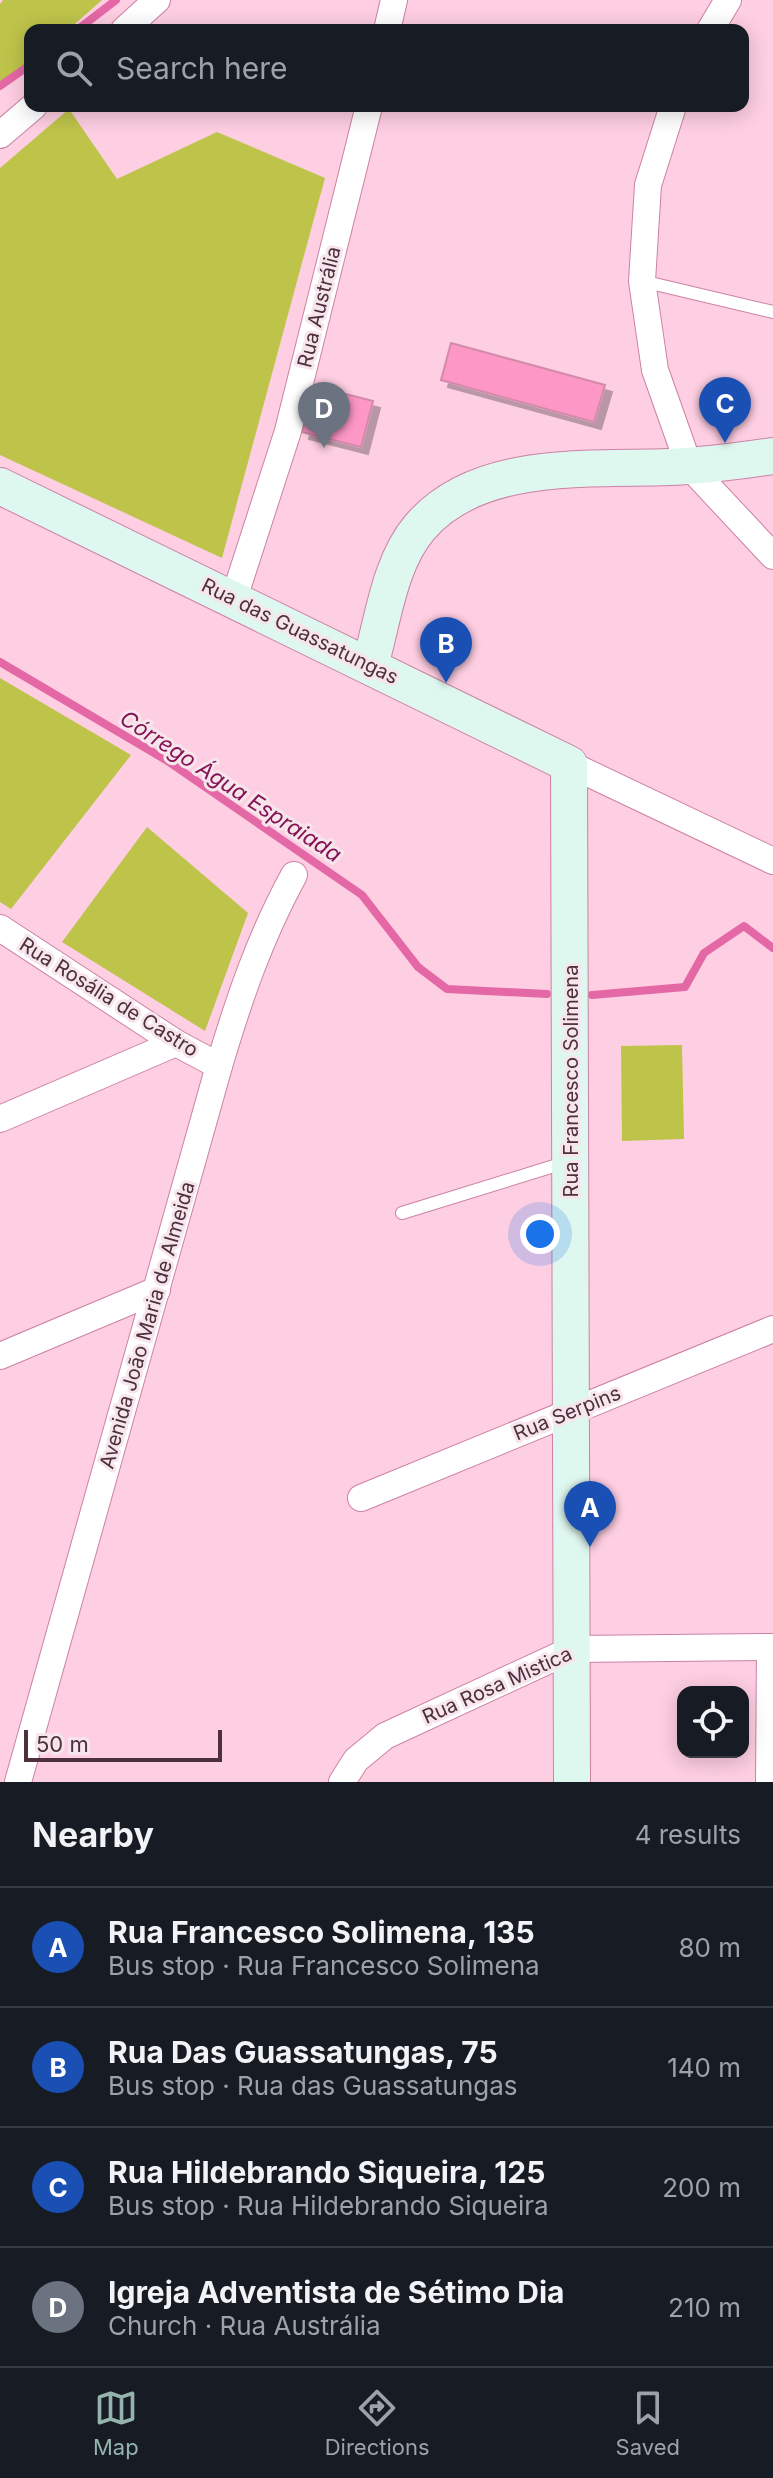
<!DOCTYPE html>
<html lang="en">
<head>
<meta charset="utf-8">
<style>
  :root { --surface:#171b24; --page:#242831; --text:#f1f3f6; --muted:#9ea1a6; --line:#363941; --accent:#95b3ad }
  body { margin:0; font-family:Inter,sans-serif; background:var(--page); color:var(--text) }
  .controls { position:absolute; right:24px; bottom:24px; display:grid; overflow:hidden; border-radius:16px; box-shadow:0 4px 20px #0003 }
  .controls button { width:72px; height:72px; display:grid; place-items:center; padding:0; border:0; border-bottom:2px solid var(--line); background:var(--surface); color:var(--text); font:40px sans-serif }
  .scale { position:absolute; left:24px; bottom:20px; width:198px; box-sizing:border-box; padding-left:8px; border:4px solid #4e2f3d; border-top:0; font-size:22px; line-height:28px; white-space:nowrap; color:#4e2f3d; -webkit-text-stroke:6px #f6e6ec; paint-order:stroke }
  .you { position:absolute; left:540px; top:1234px; width:28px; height:28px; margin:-20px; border:6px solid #fff; border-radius:50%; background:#1a73e8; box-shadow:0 0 0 12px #1a73e833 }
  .badge { display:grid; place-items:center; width:52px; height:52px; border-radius:50%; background:var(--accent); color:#fff; font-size:26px; font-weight:700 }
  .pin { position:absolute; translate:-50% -66px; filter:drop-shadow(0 2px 4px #0008) }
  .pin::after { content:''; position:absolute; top:42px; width:28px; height:24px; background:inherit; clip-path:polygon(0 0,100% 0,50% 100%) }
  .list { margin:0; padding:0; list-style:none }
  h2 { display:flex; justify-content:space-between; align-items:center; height:104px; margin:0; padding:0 32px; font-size:34px }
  h2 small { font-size:26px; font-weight:400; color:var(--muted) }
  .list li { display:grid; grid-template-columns:52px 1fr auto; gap:24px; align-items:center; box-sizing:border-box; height:120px; padding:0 32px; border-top:2px solid var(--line) }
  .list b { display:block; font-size:30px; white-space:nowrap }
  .list p { margin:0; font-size:26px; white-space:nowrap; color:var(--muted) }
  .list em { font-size:26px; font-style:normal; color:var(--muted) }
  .icon { flex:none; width:44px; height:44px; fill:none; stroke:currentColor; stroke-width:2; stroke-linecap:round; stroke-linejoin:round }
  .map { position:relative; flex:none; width:773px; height:1782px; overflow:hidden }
  .search { position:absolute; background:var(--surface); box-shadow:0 4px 20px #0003; left:24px; right:24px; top:24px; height:88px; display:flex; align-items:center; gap:20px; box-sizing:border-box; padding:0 28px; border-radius:16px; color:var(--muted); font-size:30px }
  .sheet { height:584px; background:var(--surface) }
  nav { display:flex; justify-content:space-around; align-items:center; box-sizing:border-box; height:112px; border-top:2px solid var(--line); background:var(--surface); font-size:22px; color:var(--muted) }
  nav a { display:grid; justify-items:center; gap:4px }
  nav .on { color:var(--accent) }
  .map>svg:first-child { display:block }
  .green { fill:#bec44a }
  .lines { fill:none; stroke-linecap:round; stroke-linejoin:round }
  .stream { stroke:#e468a5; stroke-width:8 }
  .building { fill:#fd97c6; stroke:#d48aab; stroke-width:2; filter:url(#shadow) }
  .lane-casing { stroke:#cc82a3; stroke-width:14 }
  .street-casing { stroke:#cc82a3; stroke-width:28 }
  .secondary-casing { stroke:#cc82a3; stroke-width:38 }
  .lane { stroke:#fff; stroke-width:12 }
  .street { stroke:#fff; stroke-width:26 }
  .secondary { stroke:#def7ef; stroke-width:36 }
  .labels { text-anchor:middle; stroke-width:6; stroke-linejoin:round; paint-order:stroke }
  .street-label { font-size:20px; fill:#4e2f3d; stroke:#f6e6ec }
  .water-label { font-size:22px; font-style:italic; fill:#851355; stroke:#f6e6ec }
</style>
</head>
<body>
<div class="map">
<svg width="773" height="1782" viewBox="0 0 773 1782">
  <defs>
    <filter id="shadow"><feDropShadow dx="7" dy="7" stdDeviation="0" flood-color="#0004"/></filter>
  </defs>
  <rect width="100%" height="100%" fill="#fecee2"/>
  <g class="green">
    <path d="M3,0H102L68,30H30V64L0,90V4Z"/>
    <path d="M69,109L117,179L217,132L325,178L222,558L0,455V168Z"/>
    <path d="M0,678L131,755L11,909L0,902Z"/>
    <path d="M147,827L248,913L205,1031L62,942Z"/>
    <path d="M682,1045L684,1139L622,1141L621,1046Z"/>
  </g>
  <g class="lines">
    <g class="stream">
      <path d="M77,30L116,0"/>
      <path d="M0,86L30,65"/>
      <path d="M0,662L166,760L362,895L418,967L447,989L547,994"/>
      <path d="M592,995L685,987L704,953L744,926L773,948"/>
    </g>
  </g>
  <g class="building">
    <path d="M451,343L605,385L594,422L441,380Z"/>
    <path d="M314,386L373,401L361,447L302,432Z"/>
  </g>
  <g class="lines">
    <defs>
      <g id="lane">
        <path d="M642,281L773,312"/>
        <path d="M402,1213L567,1162"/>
      </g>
      <g id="street">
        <path d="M124,30L157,0"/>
        <path d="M387,30L394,0"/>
        <path d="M710,30L728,0"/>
        <path d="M673,106L648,185L642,281L655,370L689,466L773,556"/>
        <path d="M0,135L34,106"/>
        <path d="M234,598L288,431L369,106"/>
        <path d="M569,764L773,861"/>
        <path d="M0,928L176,1043L219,1066"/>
        <path d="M0,1119L176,1043"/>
        <path d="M0,1356L157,1290"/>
        <path d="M361,1498L773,1329"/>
        <path d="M18,1782L219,1066C239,999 260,937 294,875"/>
        <path d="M342,1782L356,1760L385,1736L573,1649L773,1647"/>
        <path d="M769,1782L770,1647"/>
      </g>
      <g id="secondary">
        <path d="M0,486L569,764L572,1782"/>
        <path d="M370,665C383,621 389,563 420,527C478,459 590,470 669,467C704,466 739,461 773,456"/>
      </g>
    </defs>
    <use href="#lane" class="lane-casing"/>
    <use href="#street" class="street-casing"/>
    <use href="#secondary" class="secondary-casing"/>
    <use href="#lane" class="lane"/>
    <use href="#street" class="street"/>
    <use href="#secondary" class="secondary"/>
  </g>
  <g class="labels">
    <g class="street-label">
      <text transform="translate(319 307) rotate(-76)" y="7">Rua Austrália</text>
      <text transform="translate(300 631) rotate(26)" y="7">Rua das Guassatungas</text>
      <text transform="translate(109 997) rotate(32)" y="7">Rua Rosália de Castro</text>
      <text transform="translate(571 1081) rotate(-90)" y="7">Rua Francesco Solimena</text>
      <text transform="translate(147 1325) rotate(-74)" y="7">Avenida João Maria de Almeida</text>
      <text transform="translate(567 1413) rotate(-22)" y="7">Rua Serpins</text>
      <text transform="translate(497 1685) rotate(-24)" y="7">Rua Rosa Mistica</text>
    </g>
    <g class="water-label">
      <text transform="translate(231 786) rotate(33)" y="8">Córrego Água Espraiada</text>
    </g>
  </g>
</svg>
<div class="controls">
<button><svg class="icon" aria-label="locate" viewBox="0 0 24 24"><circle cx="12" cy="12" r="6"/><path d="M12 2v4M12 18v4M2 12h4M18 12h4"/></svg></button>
</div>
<div class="scale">50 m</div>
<div class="you"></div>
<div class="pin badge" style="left:590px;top:1547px;background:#1a4fb4">A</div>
<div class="pin badge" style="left:446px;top:683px;background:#1a4fb4">B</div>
<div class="pin badge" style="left:725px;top:443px;background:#1a4fb4">C</div>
<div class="pin badge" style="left:324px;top:448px;background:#6b7280">D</div>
<div class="search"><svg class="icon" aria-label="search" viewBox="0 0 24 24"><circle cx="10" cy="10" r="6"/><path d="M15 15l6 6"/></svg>Search here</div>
</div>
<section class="sheet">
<h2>Nearby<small>4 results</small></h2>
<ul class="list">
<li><span class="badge" style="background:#1a4fb4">A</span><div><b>Rua Francesco Solimena, 135</b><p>Bus stop · Rua Francesco Solimena</p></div><em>80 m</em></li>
<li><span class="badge" style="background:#1a4fb4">B</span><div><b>Rua Das Guassatungas, 75</b><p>Bus stop · Rua das Guassatungas</p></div><em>140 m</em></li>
<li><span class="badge" style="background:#1a4fb4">C</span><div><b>Rua Hildebrando Siqueira, 125</b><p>Bus stop · Rua Hildebrando Siqueira</p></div><em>200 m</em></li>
<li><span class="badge" style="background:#6b7280">D</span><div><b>Igreja Adventista de Sétimo Dia</b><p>Church · Rua Austrália</p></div><em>210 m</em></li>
</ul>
</section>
<nav>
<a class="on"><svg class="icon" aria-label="map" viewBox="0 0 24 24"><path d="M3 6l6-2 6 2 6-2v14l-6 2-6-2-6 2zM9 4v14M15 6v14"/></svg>Map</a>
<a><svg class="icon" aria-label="directions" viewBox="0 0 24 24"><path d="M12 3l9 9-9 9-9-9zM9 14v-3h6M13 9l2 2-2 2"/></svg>Directions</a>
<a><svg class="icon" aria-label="saved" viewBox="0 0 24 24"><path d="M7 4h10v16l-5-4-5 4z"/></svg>Saved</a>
</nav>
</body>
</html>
